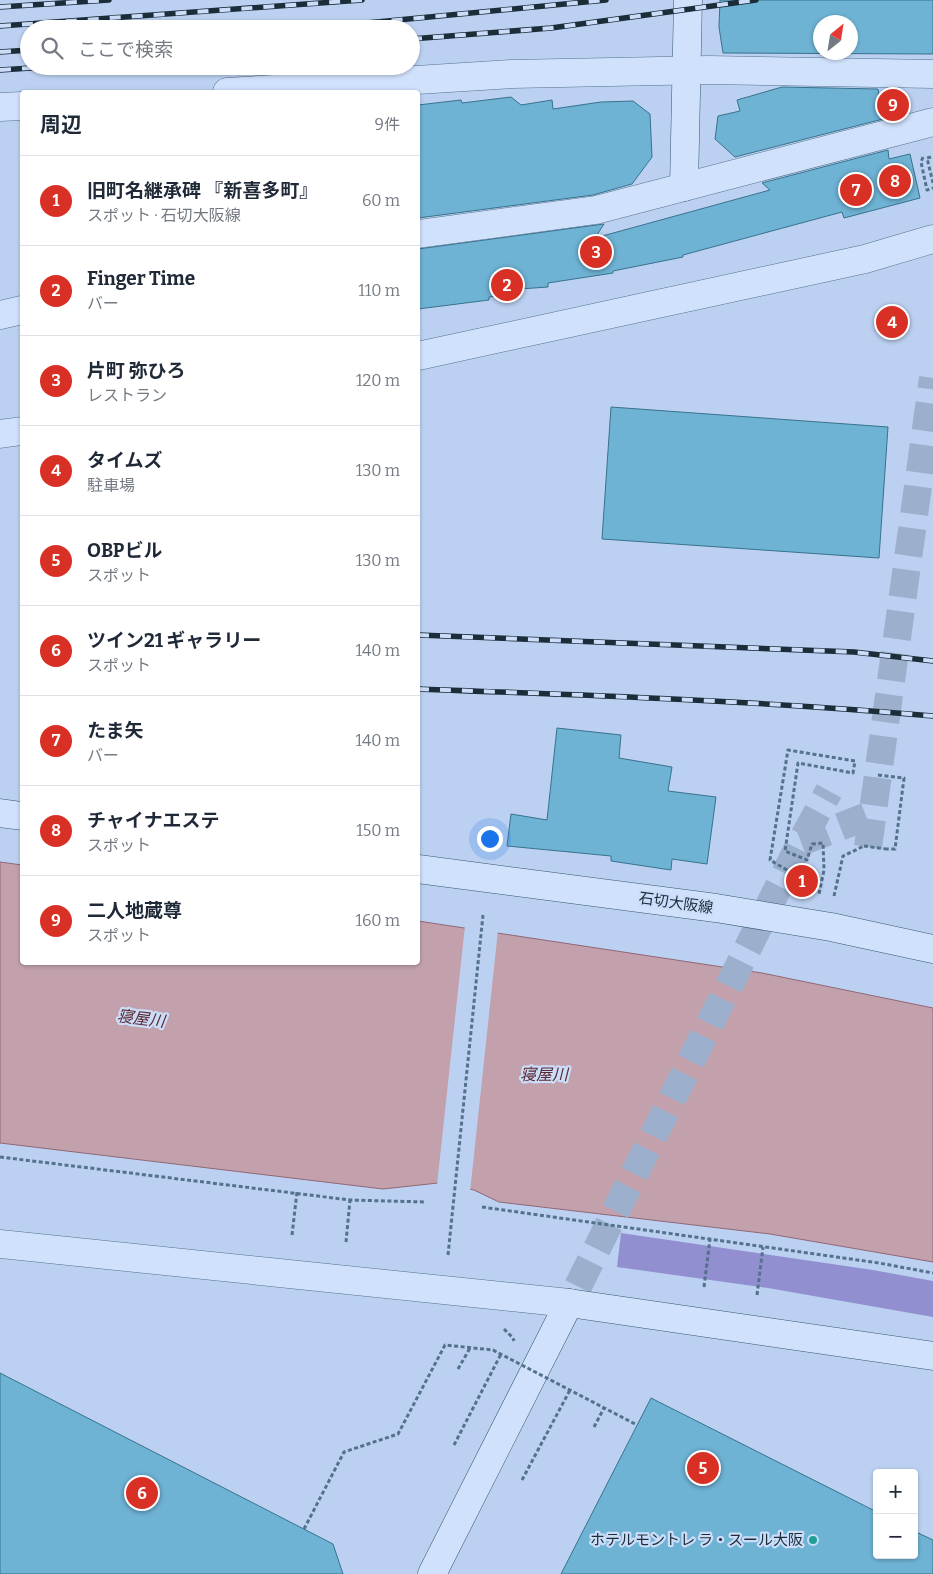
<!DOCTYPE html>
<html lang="ja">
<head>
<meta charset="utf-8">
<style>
  :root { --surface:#fff; --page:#f2f2f3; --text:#1f2937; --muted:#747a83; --line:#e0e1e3; --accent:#d93025 }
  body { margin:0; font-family:Bitter,"Noto Sans JP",serif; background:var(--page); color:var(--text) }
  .controls { position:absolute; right:15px; bottom:15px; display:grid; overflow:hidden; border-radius:5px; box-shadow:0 1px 4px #0004 }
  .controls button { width:45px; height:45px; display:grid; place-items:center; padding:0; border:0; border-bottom:1px solid var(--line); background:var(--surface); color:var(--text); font:25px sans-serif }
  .compass { position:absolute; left:813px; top:15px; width:45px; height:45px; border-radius:50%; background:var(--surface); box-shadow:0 1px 4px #0004; rotate:30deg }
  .you { position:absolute; left:489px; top:838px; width:18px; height:18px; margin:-12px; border:4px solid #fff; border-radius:50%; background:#1a73e8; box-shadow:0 0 0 8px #1a73e833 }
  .badge { display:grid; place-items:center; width:32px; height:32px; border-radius:50%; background:var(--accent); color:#fff; font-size:16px; font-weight:700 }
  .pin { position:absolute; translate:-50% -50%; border:2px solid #fff; box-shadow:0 1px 5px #0006 }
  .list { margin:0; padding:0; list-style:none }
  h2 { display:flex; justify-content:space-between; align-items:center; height:65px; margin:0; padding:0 20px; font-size:21px }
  h2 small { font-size:16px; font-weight:400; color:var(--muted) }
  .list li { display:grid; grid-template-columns:32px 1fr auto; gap:15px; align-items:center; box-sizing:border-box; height:90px; padding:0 20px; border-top:1px solid var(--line) }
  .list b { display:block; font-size:19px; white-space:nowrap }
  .list p { margin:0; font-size:16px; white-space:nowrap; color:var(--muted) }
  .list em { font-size:16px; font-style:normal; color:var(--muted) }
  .icon { flex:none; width:28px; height:28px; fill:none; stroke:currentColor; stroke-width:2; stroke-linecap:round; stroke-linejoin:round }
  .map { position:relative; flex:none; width:933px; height:1574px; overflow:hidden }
  .search { position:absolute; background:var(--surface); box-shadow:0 1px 4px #0004; left:20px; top:20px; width:400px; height:55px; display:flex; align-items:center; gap:12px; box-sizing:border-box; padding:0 18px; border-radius:28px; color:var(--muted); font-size:19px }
  .panel { position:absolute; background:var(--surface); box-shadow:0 1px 4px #0004; left:20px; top:90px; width:400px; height:875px; border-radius:5px }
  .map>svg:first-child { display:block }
  .green { fill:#928fd1 }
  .water { fill:#c2a1ad; stroke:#916775 }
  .pier { fill:#bcd1f2 }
  .building { fill:#6eb2d4; stroke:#38728c; fill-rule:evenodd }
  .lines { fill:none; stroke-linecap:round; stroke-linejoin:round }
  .street-tunnel { stroke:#9cb0cd; stroke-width:28; stroke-dasharray:28 14; stroke-linecap:butt }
  .street-casing { stroke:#54728b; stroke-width:29 }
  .secondary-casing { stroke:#37566d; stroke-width:29 }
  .path { stroke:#54728b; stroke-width:3; stroke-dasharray:4 2.5; stroke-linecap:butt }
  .street { stroke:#d0e1fc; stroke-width:28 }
  .secondary { stroke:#d0e1fc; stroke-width:28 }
  .rail-casing { stroke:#1a2d39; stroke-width:5.5 }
  .rail { stroke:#ccddf9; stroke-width:4; stroke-dasharray:11; stroke-linecap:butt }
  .path-bridge { stroke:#54728b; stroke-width:3; stroke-dasharray:4 2.5; stroke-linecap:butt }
  .poi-dot { fill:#1ea094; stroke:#ccddf9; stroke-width:2 }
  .labels { text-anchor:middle; stroke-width:4.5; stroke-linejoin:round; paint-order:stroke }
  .street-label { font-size:15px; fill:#1a2d39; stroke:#ccddf9 }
  .poi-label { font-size:15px; fill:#1a2d39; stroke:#ccddf9; text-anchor:end }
  .water-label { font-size:16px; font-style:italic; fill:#5a282f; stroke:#ccddf9 }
</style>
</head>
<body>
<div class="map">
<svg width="933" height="1574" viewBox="0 0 933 1574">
  <rect width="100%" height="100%" fill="#bcd1f2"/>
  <path class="green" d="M621,1233L873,1270L933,1281V1317L768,1288L617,1267Z"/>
  <path class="water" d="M0,862L22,865V962H418V921L762,973L933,1008V1262L770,1234L499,1202L474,1190L438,1183L383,1189L0,1143Z"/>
  <path class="pier" d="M465,926L498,930L470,1192L437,1185Z"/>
  <g class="building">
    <path d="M720,0H933V54L723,53L719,27ZM820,22H850V52H820Z"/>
    <path d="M782,87L878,89L883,119L735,157L715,139L718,116L740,111L737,100Z"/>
    <path d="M511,97L521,105L552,100L553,109L601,102L633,101L650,114L652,157L632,184L593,195L418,218V105L461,100L462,103Z"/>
    <path d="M888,150L889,159L910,154L920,198L844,218L842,212L683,255V257L613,271V273L548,283V287L520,289L521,294L489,297V300L418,309V249L604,224L595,238L770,190L762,183Z"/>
    <path d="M611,407L888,427L879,558L602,539Z"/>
    <path d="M557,728L621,735L619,758L672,767L668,791L716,797L707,864L672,859L671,870L611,861V856L507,846L511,814L547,820Z"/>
    <path d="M0,1373L333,1544L343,1574H0Z"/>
    <path d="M651,1398L877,1512V1555H914V1531L933,1540V1574H561Z"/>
  </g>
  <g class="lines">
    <g class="street-tunnel">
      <path d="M801,842L873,814"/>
      <path d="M868,847L933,378"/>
      <path d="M559,1324L801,842L829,791"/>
    </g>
    <defs>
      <g id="street">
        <path d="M227,92L512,74L709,70L933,74"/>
        <path d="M0,107L22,106"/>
        <path d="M418,234L596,210L933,122"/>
        <path d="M0,315L22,310"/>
        <path d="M418,356L865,259L933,239"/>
        <path d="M0,434L22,431"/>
        <path d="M0,1244L569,1303"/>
      </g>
      <g id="secondary">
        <path d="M290,92V88"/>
        <path d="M684,187L688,0"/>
        <path d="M0,813L22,816"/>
        <path d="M418,869L716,908L831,927L933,949"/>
        <path d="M432,1574L569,1303L933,1356"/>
      </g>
    </defs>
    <use href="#street" class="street-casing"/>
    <use href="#secondary" class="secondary-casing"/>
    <g class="path">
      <path d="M923,157L921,162L927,190L933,188"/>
      <path d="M931,157L927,158L933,183"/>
      <path d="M878,775L904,778L895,849H886"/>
      <path d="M787,870L770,860L788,750L855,761L853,773L798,763L785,851L807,860L812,844L823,843L824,870L819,894"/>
      <path d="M834,896L843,856L864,846"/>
      <path d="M0,1157L350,1200L425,1202"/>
      <path d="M482,1207L879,1263L933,1273"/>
      <path d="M292,1235L297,1192"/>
      <path d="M346,1242L350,1200"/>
      <path d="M448,1255L483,915"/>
      <path d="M704,1287L710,1239"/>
      <path d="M757,1295L763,1247"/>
      <path d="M504,1329L513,1338L514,1341"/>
      <path d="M458,1369L470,1348"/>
      <path d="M594,1427L604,1408"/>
      <path d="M454,1445L501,1354"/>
      <path d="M522,1480L570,1390"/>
    </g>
    <use href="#street" class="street"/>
    <use href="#secondary" class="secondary"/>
    <defs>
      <g id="rail">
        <path d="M0,7L109,0"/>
        <path d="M0,26L362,0"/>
        <path d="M304,29L606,0"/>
        <path d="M411,39L551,28L756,0"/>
        <path d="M0,52L29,50"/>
        <path d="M0,70L62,66"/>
        <path d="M418,635L854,652L933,661"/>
        <path d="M418,689C589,695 762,701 933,716"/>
      </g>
    </defs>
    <use href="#rail" class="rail-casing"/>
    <use href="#rail" class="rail"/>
    <g class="path-bridge">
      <path d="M864,846L886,849"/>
      <path d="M304,1529L344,1452L398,1434L445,1345L493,1350L637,1425"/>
    </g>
  </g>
  <circle class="poi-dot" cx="813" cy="1540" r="5"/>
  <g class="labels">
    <g class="street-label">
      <text transform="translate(676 903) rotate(8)" y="5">石切大阪線</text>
    </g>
    <g class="poi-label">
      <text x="803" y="1545">ホテルモントレ ラ・スール大阪</text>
    </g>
    <g class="water-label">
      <text transform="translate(141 1018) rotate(7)" y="6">寝屋川</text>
      <text x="544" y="1080">寝屋川</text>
    </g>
  </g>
</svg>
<div class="controls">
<button>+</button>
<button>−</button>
</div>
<svg class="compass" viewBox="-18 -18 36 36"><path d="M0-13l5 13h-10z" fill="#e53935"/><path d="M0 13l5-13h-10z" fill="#747a83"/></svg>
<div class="you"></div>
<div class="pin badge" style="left:802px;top:881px">1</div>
<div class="pin badge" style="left:507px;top:285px">2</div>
<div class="pin badge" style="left:596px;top:252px">3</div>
<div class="pin badge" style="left:892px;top:322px">4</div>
<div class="pin badge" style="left:703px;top:1468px">5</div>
<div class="pin badge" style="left:142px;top:1493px">6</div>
<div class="pin badge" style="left:856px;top:190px">7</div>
<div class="pin badge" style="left:895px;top:181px">8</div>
<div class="pin badge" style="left:893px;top:105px">9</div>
<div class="search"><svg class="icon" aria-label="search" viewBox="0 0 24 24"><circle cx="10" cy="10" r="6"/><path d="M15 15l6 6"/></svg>ここで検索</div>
<section class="panel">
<h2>周辺<small>9件</small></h2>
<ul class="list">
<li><span class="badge">1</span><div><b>旧町名継承碑 『新喜多町』</b><p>スポット · 石切大阪線</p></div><em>60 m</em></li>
<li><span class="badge">2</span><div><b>Finger Time</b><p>バー</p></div><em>110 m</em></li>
<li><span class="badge">3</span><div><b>片町 弥ひろ</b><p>レストラン</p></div><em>120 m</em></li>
<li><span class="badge">4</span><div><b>タイムズ</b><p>駐車場</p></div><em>130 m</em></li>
<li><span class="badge">5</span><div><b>OBPビル</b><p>スポット</p></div><em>130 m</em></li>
<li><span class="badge">6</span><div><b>ツイン21 ギャラリー</b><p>スポット</p></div><em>140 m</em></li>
<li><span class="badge">7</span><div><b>たま矢</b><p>バー</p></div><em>140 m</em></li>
<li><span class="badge">8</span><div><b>チャイナエステ</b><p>スポット</p></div><em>150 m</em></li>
<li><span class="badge">9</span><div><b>二人地蔵尊</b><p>スポット</p></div><em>160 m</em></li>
</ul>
</section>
</div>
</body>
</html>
